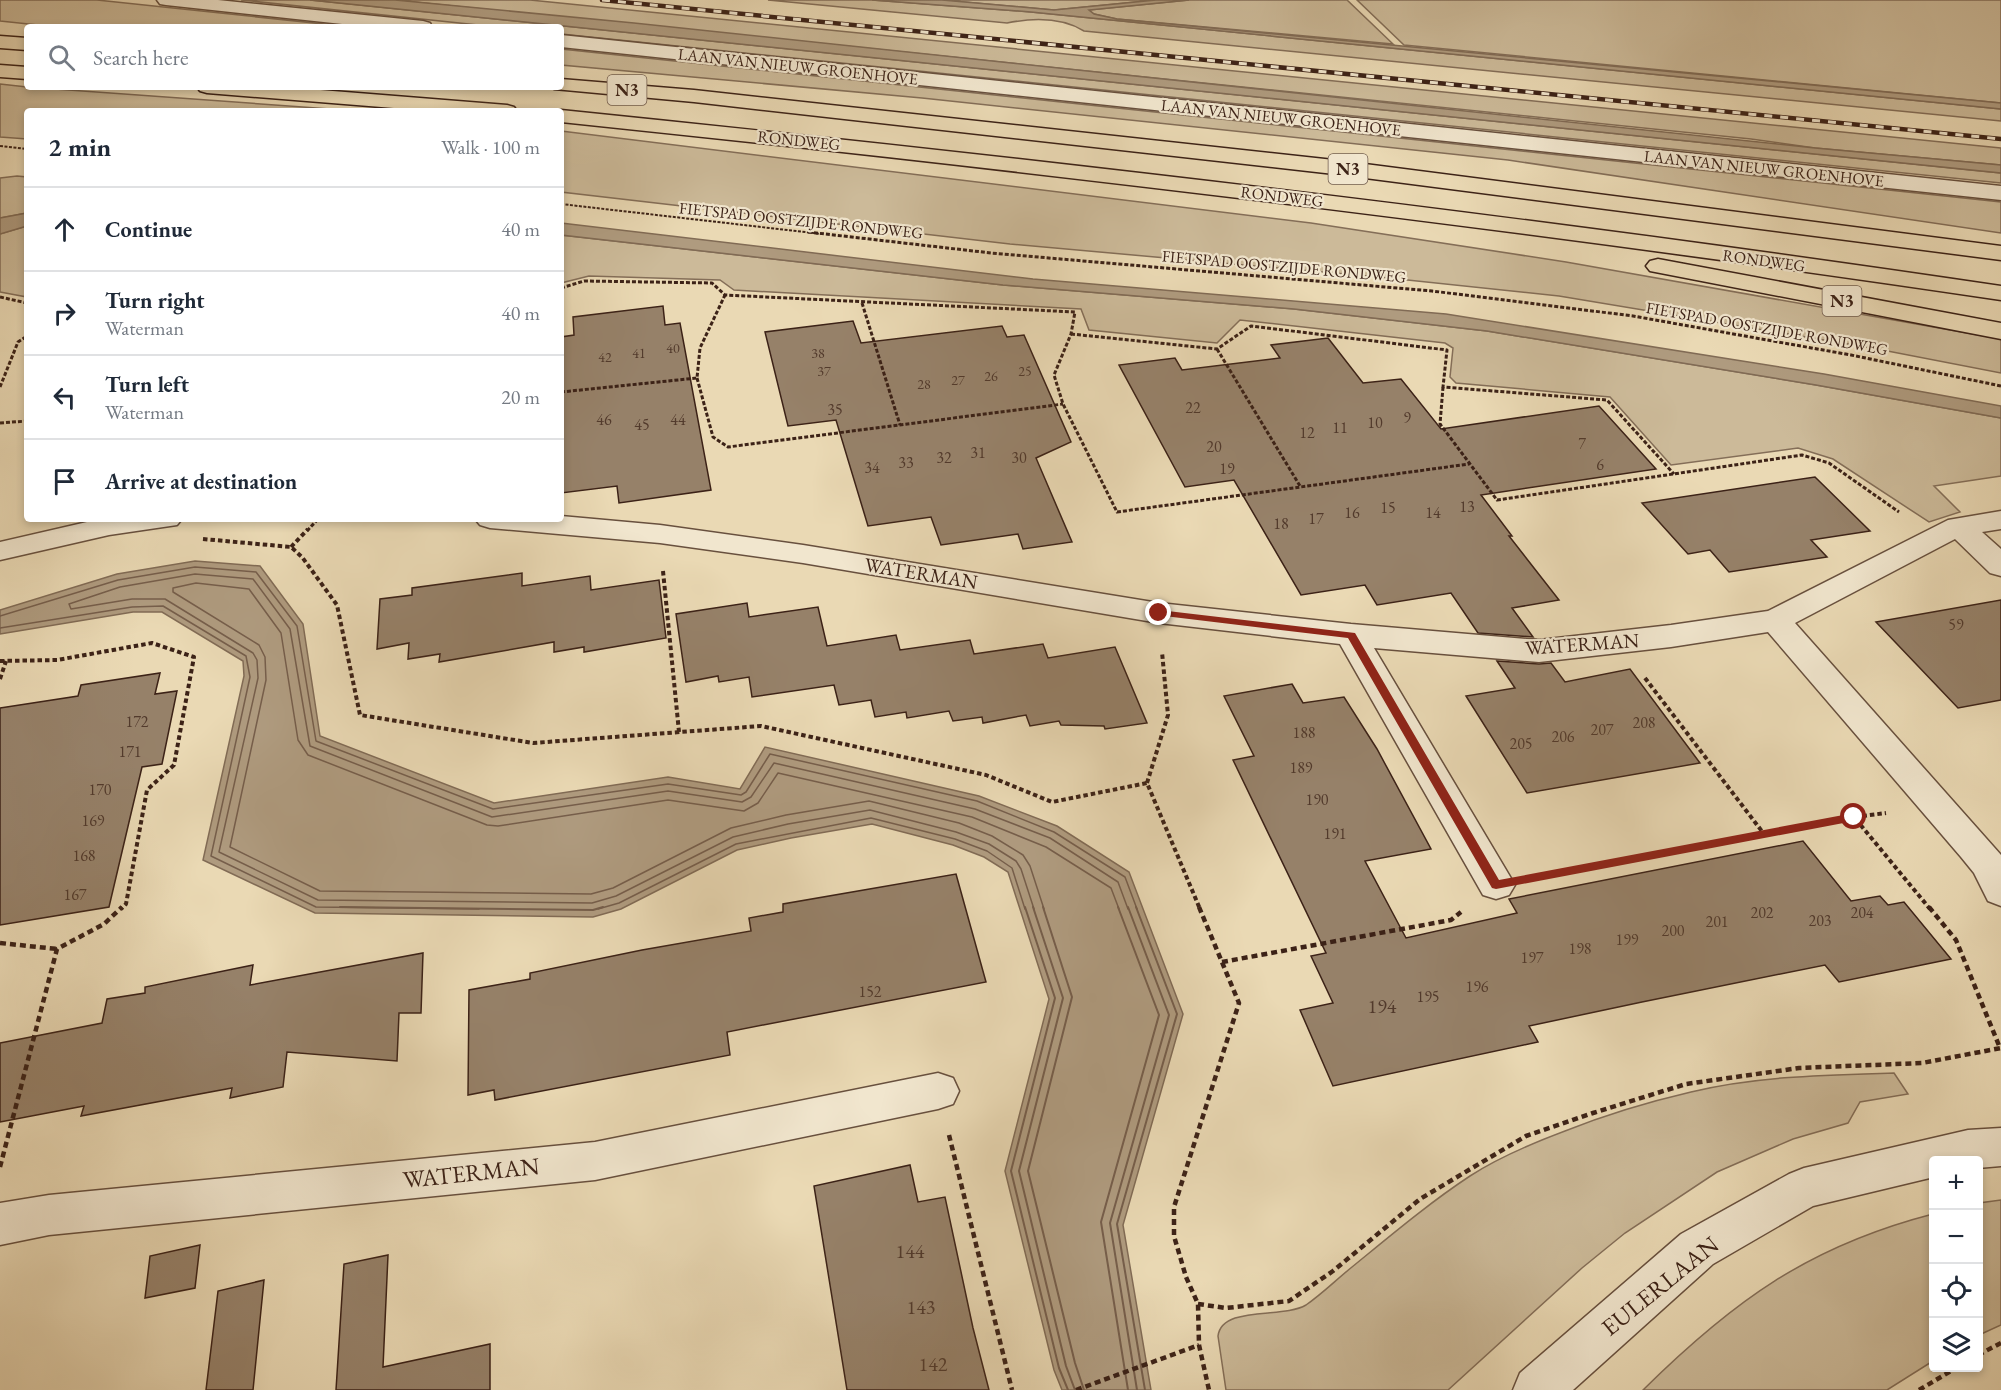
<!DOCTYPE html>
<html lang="en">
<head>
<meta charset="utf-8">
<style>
  :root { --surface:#fff; --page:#f6f6f7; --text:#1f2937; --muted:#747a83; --line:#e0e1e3 }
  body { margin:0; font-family:"EB Garamond",serif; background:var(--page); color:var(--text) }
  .controls { position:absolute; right:18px; bottom:18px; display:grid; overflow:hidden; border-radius:6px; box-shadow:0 3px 9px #0003 }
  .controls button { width:54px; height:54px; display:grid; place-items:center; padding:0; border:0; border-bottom:2px solid var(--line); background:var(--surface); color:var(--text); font:30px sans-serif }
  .stop { position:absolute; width:18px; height:18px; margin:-14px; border:4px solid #8f2418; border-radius:50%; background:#fff }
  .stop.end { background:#8f2418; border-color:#fff; box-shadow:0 2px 6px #0008 }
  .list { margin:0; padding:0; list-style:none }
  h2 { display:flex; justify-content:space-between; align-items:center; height:78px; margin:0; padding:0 24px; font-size:26px }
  h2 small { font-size:20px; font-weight:400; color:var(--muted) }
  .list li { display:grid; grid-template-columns:39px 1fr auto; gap:18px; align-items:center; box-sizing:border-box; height:84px; padding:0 24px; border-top:2px solid var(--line) }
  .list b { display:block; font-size:22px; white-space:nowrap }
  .list p { margin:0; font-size:20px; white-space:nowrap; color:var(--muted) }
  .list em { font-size:20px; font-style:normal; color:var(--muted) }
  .icon { flex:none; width:33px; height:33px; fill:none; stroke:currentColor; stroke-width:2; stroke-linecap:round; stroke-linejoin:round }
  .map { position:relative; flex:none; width:2001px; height:1390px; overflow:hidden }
  .search { position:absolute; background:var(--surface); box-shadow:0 3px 9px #0003; left:24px; top:24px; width:540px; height:66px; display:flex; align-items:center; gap:15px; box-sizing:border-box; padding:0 21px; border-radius:6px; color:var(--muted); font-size:22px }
  .panel { position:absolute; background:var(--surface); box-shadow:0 3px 9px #0003; left:24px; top:108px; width:540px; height:414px; border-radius:6px }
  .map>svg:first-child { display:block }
  .green { fill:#ccba99; stroke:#846e58; stroke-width:1.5 }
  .water { fill:#af9b7f; stroke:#816b55; stroke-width:1.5 }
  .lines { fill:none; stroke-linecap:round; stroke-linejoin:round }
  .shore-far1 { stroke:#765e4b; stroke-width:1.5 }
  .shore { stroke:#765e4b; stroke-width:2 }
  .building { fill:#968169; stroke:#3c2217; stroke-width:1.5 }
  .minor-casing { stroke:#68503e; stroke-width:3 }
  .tertiary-casing { stroke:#68503e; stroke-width:3 }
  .trunk-casing { stroke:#3c2217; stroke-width:3 }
  .path-far3 { stroke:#3c2217; stroke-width:2; stroke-dasharray:3 1.5; stroke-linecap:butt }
  .path-far2 { stroke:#3c2217; stroke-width:3; stroke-dasharray:4 2; stroke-linecap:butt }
  .path-far1 { stroke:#3c2217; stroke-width:4; stroke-dasharray:4.5 3; stroke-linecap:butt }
  .path { stroke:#3c2217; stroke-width:4.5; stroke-dasharray:6 4; stroke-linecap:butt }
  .minor { fill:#f1e6ce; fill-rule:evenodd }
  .tertiary { fill:#f1e6ce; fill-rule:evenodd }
  .trunk { fill:#ead9b4; fill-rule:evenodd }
  .rail-casing { stroke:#3c2217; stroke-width:4.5 }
  .rail { stroke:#f1e6ce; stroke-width:3; stroke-dasharray:8; stroke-linecap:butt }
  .route { fill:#8f2418 }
  .labels { text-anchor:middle; stroke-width:4.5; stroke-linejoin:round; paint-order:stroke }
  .far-number-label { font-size:14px; fill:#523a2c }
  .far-street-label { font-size:16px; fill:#3c2217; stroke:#f1e6ce }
  .number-label { font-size:16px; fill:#523a2c }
  .shield { fill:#f1e6ce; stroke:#725d4e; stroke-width:1.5 }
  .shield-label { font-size:18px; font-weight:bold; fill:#3c2217 }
  .street-label { font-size:20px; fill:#3c2217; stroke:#f1e6ce }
  .near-number-label { font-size:20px; fill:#523a2c }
  .near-street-label { font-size:24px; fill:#3c2217; stroke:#f1e6ce }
</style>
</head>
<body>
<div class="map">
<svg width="2001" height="1390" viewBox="0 0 2001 1390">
  <rect width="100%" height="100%" fill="#ead9b4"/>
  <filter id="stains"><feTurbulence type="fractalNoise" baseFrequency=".00333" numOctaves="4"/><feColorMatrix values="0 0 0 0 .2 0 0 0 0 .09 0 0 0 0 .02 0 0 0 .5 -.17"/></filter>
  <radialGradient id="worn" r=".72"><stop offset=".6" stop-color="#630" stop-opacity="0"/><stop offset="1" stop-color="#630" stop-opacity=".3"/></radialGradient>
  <g class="green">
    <path d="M0,0H97L352,27H57L0,21Z"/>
    <path d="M241,0H310L1970,170L2001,173V183L561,34V27H497Z"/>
    <path d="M395,0H530L2001,148V165L1815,148L1751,139Z"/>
    <path d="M768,0H872L1031,12L2001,109V121L1084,31C1061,17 1032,18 1007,23Z"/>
    <path d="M942,0H1156L1054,10Z"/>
    <path d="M1189,0H1347L1393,44L1117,19L1094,14L1089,10Z"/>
    <path d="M1357,0H2001V103L1404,45Z"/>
    <path d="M561,49L2001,202V233L1508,160L922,98L561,65Z"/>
    <path d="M0,84L27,87L358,111H27V139L0,137Z"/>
    <path d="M561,131L1311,223L1566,262L2001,339V373L1872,348L1559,296L1379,277L1010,244L561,192Z"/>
    <path d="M17,176L27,177V213L0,218V178Z"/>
    <path d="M27,226V297L0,292V234Z"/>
    <path d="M561,235L1003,285L1294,309L1487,331L1816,385L2001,418V476L1934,486L1960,512L1929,522L1833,459L1798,448L1671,465L1610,397L1456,383L1450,377L1453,348L1445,343L1240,320L1217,343L1089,330L1081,309L734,290L720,280L589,276L561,283Z"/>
    <path d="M1894,1073L1908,1094L1860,1102L1848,1123L1793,1139L1717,1172L1625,1233L1582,1268L1448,1390H1226L1218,1336C1222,1305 1283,1319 1306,1305C1322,1294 1337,1279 1352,1267C1390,1236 1429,1203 1470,1176C1499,1157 1533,1143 1565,1131C1605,1115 1648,1102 1691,1092C1756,1076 1827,1075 1894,1073Z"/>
    <path d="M2001,1200V1325L1979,1335V1203Z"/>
    <path d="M1933,1214V1361L1887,1390H1643C1733,1301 1809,1246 1933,1214Z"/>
  </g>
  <g class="water">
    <path d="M310,0H395L634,23L1815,148L2001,165V173Z"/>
    <path d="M872,0H942L1054,10L1156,0H1189L1089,10L1094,14L1117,19L2001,103V109L1031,12Z"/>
    <path d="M27,213V226L0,234V218Z"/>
    <path d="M561,223L1033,279L1446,314L1824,374L2001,406V418L1816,385L1487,331L1294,309L1003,285L561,235Z"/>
    <path d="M195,561L260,566L303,624L320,736L494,803L668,777L740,789L765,747L979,796L1057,826L1129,872L1183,1014L1123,1225L1151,1390H1062L1054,1370L1005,1171L1049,999L1008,872L984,857L953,845L872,824L791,838L737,850L621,909L593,917L315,913L203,860L244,676L243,661L162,612H133L0,634V610L117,574Z"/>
  </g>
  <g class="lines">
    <g class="shore-far1">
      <path d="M0,616L118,580L195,567L256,572L297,626L316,741L493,809L668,784L741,795L746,792L770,754L977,801L1054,832L1125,877L1137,909"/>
      <path d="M0,628L132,607L163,606L246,656L250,677L211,856L316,907L479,909"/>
      <path d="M598,909L619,903L736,844L871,818L955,839L987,851L1012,868L1025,909"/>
      <path d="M1034,909L1021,869L1016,861L989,844L956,832L870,810L788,824L733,837L616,896L592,903L318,900L219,852L258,678L257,660L253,653L165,599H132L71,609L69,604L120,587L195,574L253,579L290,629L310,746L492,817L668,791L742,802L751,797L774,763L975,809L1050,838L1118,882L1128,909"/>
      <path d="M1044,909L1030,866L1023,855L992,836L959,823L869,801L786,815L731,828L613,888L591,894L320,891L230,847L266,680L265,657L259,645L173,592V588L196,583L249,589L281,633L298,740L308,755L487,825L498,826L668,800L744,811L758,803L778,773L972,817L1046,847L1111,888L1119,909"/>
    </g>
    <g class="shore">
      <path d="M340,907L593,910L603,907"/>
      <path d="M1025,907L1055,998L1011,1171L1059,1368L1068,1390"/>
      <path d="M1033,907L1063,998L1019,1171L1066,1366L1075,1390"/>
      <path d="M1043,907L1072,997L1028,1171L1075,1363L1084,1390"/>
      <path d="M1118,907L1159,1015L1101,1222L1128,1390"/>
      <path d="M1128,907L1169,1015L1110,1223L1137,1390"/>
      <path d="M1136,907L1177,1014L1117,1224L1145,1390"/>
    </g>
  </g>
  <g class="building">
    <path d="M663,306L665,325L680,323L711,490L619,503L617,486L561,493V337L574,335L573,317Z"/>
    <path d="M853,321L861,343L1002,326L1007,337L1024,335L1071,442L1036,458L1072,542L1023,549L1018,534L941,545L931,517L868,526L836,420L788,426L765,332Z"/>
    <path d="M1328,338L1363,383L1401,379L1441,429L1599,406L1656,469L1481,495L1512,536H1509L1559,600L1512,608L1533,637L1478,633L1451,593L1377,605L1365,585L1301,595L1234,480L1185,487L1119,365L1175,358L1182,370L1280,358L1271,345Z"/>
    <path d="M1815,477L1870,531L1811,540L1827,557L1729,572L1710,550L1688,554L1642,503Z"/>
    <path d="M522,573V586L590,576L591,590L659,580L666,638L584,652V647L554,652V642L439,662L440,654L408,659L409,643L377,649L380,599L412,595V588Z"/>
    <path d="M2001,600V700L1958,708L1876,622Z"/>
    <path d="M747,603L749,617L818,607L827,646L896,635L900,650L970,640L974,654L1043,644L1048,658L1115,647L1147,723L1105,729L1104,726L1061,725L1059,721L1030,726L1026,715L983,723L982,717L953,721L949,711L907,718L906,712L875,717L871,700L839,705L834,685L752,697L749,677L719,682L718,676L686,682L676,614Z"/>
    <path d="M1497,661L1539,664L1551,663L1565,682L1630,669L1700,763L1527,793L1466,696L1515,688Z"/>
    <path d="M160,673L155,694L177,691L162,764L142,767L109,907L0,925V708L78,696L81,685Z"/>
    <path d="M1292,684L1303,703L1344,697L1377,749L1431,849L1365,861L1406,938L1517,913L1509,899L1803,841L1851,901L1880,896L1888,905L1904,902L1951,959L1839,982L1825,965L1642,1002L1529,1026L1538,1042L1333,1086L1300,1010L1333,1003L1311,956L1326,953L1233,760L1254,756L1224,696Z"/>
    <path d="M956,874L986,982L727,1032L730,1055L495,1100L494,1090L468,1095L469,990L530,979V973L642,950L751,931L749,918L783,912V904Z"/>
    <path d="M423,953L421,1013H399L397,1061L287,1052L283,1087L230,1098L232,1088L81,1116L84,1106L0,1122V1043L102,1023L107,999L145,993V987L253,965L250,985Z"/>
    <path d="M910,1165L918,1202L945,1197L973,1328L989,1390H847L814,1186Z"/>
    <path d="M200,1245L195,1288L145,1298L150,1256Z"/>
    <path d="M388,1255L383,1367L490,1344V1390H336L344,1264Z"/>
    <path d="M264,1280L253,1390H206L218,1291Z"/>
  </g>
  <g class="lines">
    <defs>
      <g id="minor">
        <path d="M2001,511V529L1982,532L2001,549V576L1990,573L1955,539L1795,623L2001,855V906L1988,901L1974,873L1961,857L1768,632L1671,647L1539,662L1374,648L1515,885L1509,895L1496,899L1483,895L1340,644L1159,623L803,563L660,543L490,528L480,525L475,519H561V516L660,525L803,545L1159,603L1351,624L1539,640L1671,625L1768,611L1948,520Z"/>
        <path d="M100,519H182L177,525L109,535L0,560V542Z"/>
        <path d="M938,1073L953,1078L959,1091L953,1104L938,1109L595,1180L49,1235L0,1245V1203L49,1195L595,1142Z"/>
      </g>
      <g id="tertiary">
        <path d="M157,0H218L423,21L430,23L432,27H370L166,5L160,4Z"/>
        <path d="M561,35L2001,186V200L561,47Z"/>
        <path d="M2001,1128V1166L1978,1168V1160H1934V1177L1813,1206L1713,1264L1573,1390H1513L1520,1373L1681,1234L1789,1174L1804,1168L1968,1130Z"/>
      </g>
      <g id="trunk">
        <path d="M0,36L27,38V50L0,48Z"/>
        <path d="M0,65L27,67V79L0,77Z"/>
        <path d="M561,79L694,90L1334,160L2001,246V260L1334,174L694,102L554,89L552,87H561Z"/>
        <path d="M197,87H283L507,105L514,107L517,111H431L207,93L200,91Z"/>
        <path d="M561,110C1042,159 1522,215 2001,286V300C1522,229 1042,172 561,122V111H556Z"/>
        <path d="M1658,259L2001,323V339L1650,271L1646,266L1650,261Z"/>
      </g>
    </defs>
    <use href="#minor" class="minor-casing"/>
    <use href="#tertiary" class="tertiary-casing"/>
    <use href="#trunk" class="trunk-casing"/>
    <g class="path-far3">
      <path d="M0,146L27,149"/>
      <path d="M561,204L822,234"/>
    </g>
    <g class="path-far2">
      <path d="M808,232L991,253L1432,291L1633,316L1851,355L2001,386"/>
      <path d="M561,288L584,281L712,283L725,295L1075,312L1071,334L1054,375L1063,404L1117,512L1469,464"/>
      <path d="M0,297L27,303"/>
      <path d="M862,303L900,425"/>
      <path d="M1071,334L1217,349L1251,326L1447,350L1443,387L1607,400L1674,474"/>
      <path d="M1217,349L1300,486"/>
      <path d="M697,378L713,437L728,447L1063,404"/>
      <path d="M0,387L18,342L27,336"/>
      <path d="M1443,387L1440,424L1497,500L1802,455L1829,463L1899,512"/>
      <path d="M561,392L697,378L700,348L725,295"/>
      <path d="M0,423L27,421"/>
      <path d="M307,531L318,519"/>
    </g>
    <g class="path-far1">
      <path d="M203,539L291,547L302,557L337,605L360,715L533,743L761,726L986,775L1052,802L1147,783L1200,909"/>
      <path d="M291,547L308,529"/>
      <path d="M663,571L679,732"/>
      <path d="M0,661L57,660L152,643L194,657L174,765L147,790L126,904L121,909"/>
      <path d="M1645,678L1764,834"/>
      <path d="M0,679L6,661"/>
      <path d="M1147,783L1168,715L1162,652"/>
      <path d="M1855,817L1886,813"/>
      <path d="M1540,877L1854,817L1930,909"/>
    </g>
    <g class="path">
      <path d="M1199,907L1239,1003L1174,1207V1236L1186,1277L1198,1304L1199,1345L1209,1390"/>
      <path d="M1929,907L1956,940L2000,1048"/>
      <path d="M0,943L57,949"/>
      <path d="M1222,962L1451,920L1461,912"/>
      <path d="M949,1135L1012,1390"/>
      <path d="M0,1167L57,949L104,924L122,907"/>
      <path d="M1198,1304L1226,1308L1289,1301L1333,1271L1420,1199L1526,1136L1593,1113L1686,1084L1799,1068L1922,1063L2001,1048"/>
      <path d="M1978,1355L2001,1343"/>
      <path d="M1076,1390L1199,1345"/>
      <path d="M1919,1390L1956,1368"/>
    </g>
    <use href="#minor" class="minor"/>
    <use href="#tertiary" class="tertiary"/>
    <use href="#trunk" class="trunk"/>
    <defs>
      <path id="rail" d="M602,0L2001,139"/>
    </defs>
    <use href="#rail" class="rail-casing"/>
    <use href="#rail" class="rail"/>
  </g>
  <path class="route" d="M1159,610L1355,633L1499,880L1854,813L1859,817L1854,821L1496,889L1492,888L1348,638L1156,615L1154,613Z"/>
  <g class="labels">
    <g class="far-number-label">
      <text x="673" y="353">40</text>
      <text x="639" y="358">41</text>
      <text x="818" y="358">38</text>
      <text x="605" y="362">42</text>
      <text x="824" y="376">37</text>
      <text x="1025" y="376">25</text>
      <text x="991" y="381">26</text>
      <text x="958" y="385">27</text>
      <text x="924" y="389">28</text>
    </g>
    <g class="far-street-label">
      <text transform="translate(798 66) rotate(6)" y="6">LAAN VAN NIEUW GROENHOVE</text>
      <text transform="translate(1281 117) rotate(6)" y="6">LAAN VAN NIEUW GROENHOVE</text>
      <text transform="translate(799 140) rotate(6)" y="6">RONDWEG</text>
      <text transform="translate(1764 168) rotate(6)" y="6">LAAN VAN NIEUW GROENHOVE</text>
      <text transform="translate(1282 196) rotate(7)" y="6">RONDWEG</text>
      <text transform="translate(801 220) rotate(6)" y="6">FIETSPAD OOSTZIJDE RONDWEG</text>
      <text transform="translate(1764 260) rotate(8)" y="6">RONDWEG</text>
      <text transform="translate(1284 266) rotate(5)" y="6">FIETSPAD OOSTZIJDE RONDWEG</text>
      <text transform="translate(1767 328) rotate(10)" y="6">FIETSPAD OOSTZIJDE RONDWEG</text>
    </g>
    <g class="number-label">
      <text x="1193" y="413">22</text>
      <text x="835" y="415">35</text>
      <text x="1407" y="423">9</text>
      <text x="604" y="425">46</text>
      <text x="678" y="425">44</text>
      <text x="1375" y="428">10</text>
      <text x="642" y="430">45</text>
      <text x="1340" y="433">11</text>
      <text x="1307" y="438">12</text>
      <text x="1582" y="449">7</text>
      <text x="1214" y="452">20</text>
      <text x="978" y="458">31</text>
      <text x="944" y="463">32</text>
      <text x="1019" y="463">30</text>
      <text x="906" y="468">33</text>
      <text x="1600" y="470">6</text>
      <text x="872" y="473">34</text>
      <text x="1227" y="474">19</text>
      <text x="1467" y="512">13</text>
      <text x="1388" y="513">15</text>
      <text x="1352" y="518">16</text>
      <text x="1433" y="518">14</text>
      <text x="1316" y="524">17</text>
      <text x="1281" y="529">18</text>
      <text x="1956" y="630">59</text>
      <text x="137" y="727">172</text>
      <text x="1644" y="728">208</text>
      <text x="1602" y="735">207</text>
      <text x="1304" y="738">188</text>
      <text x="1563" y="742">206</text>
      <text x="1521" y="749">205</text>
      <text x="130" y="757">171</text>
      <text x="1301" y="773">189</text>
      <text x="100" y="795">170</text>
      <text x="1317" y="805">190</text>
      <text x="93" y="826">169</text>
      <text x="1335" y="839">191</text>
      <text x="84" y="861">168</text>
      <text x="75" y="900">167</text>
      <text x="1762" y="918">202</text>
      <text x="1862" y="918">204</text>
      <text x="1820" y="926">203</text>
      <text x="1717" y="927">201</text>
      <text x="1673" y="936">200</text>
      <text x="1627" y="945">199</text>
      <text x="1580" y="954">198</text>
      <text x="1532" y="963">197</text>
      <text x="1477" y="992">196</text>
      <text x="870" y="997">152</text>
      <text x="1428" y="1002">195</text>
    </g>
    <g class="shield">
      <rect x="607.5" y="75" width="39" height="30" rx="4.5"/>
      <rect x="1328.5" y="154" width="39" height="30" rx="4.5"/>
      <rect x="1822.5" y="286" width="39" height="30" rx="4.5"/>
    </g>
    <g class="shield-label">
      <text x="627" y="96">N3</text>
      <text x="1348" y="175">N3</text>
      <text x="1842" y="307">N3</text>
    </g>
    <g class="street-label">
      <text transform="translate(921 573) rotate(9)" y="7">WATERMAN</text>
      <text transform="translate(1582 644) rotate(-4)" y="7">WATERMAN</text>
    </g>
    <g class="near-number-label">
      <text x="1382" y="1013">194</text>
      <text x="910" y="1258">144</text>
      <text x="921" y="1314">143</text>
      <text x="933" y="1371">142</text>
    </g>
    <g class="near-street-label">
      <text transform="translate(471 1173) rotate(-6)" y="8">WATERMAN</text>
      <text transform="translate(1660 1286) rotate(-39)" y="8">EULERLAAN</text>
    </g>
  </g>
  <rect width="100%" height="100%" filter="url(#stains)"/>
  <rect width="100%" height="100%" fill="url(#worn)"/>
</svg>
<div class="controls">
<button>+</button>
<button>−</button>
<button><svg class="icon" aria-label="locate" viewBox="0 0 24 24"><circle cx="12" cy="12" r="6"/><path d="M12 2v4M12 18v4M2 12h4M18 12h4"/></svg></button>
<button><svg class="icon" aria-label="layers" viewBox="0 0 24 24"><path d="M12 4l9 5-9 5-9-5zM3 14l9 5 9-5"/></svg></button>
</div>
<div class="stop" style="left:1854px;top:817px"></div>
<div class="stop end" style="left:1159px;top:613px"></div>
<div class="search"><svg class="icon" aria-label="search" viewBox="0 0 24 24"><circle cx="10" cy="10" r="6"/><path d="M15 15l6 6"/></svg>Search here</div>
<section class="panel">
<h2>2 min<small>Walk · 100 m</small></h2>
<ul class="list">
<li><svg class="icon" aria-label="ahead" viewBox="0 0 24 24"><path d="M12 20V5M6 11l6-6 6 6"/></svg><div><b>Continue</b></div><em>40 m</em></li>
<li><svg class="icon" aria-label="right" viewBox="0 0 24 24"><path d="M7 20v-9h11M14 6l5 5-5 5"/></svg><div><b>Turn right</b><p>Waterman</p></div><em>40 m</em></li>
<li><svg class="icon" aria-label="left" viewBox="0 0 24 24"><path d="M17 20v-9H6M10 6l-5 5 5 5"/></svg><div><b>Turn left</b><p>Waterman</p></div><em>20 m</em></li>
<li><svg class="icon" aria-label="arrive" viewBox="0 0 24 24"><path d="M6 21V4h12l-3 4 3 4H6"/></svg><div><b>Arrive at destination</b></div></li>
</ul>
</section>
</div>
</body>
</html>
